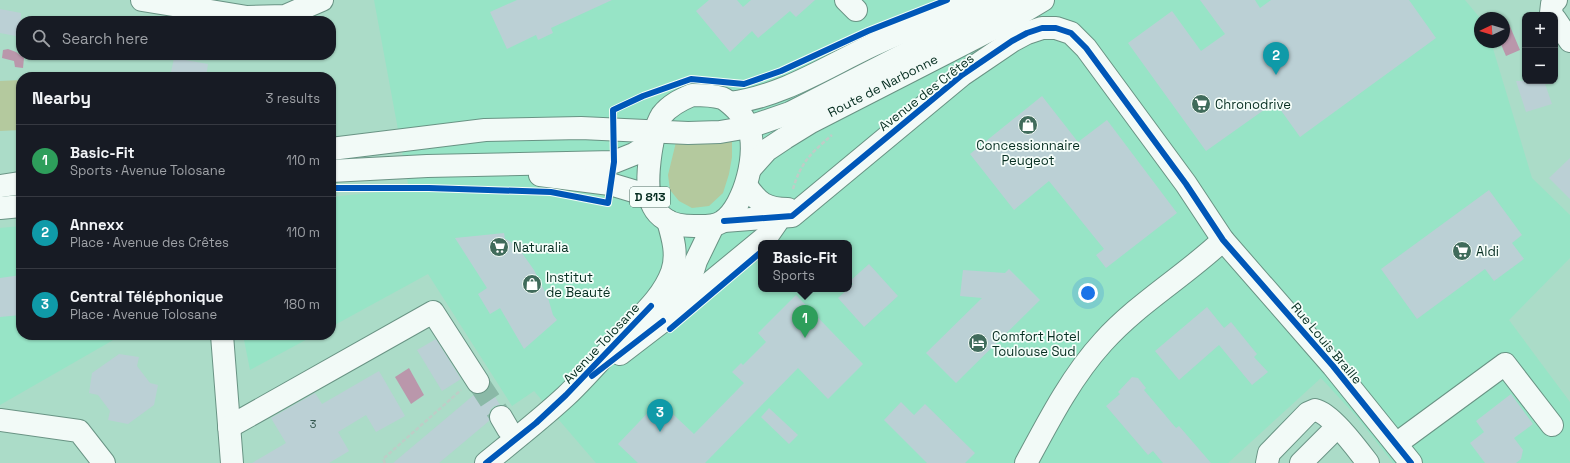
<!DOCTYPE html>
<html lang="en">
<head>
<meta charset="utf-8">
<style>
  :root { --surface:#171b24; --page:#20242c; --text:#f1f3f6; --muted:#9ea1a6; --line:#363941; --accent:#1a73e8 }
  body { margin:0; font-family:"Space Grotesk",sans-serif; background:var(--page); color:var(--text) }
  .controls { position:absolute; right:12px; top:12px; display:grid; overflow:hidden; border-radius:8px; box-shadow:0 1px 3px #0004 }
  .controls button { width:36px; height:36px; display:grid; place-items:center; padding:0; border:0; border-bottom:1px solid var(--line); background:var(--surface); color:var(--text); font:20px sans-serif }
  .compass { position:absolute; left:1474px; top:12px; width:36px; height:36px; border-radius:50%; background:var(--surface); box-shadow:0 1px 3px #0004; rotate:266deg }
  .you { position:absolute; left:1088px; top:293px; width:14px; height:14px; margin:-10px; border:3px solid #fff; border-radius:50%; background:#1a73e8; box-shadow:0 0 0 6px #1a73e833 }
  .badge { display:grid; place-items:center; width:26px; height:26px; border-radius:50%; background:var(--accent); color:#fff; font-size:13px; font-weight:700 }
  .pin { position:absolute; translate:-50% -33px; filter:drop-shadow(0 1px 2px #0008) }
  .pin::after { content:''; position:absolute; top:21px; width:14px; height:12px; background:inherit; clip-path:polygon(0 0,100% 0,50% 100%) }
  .popup { position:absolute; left:758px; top:240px; width:94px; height:52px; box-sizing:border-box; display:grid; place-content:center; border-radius:8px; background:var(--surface); filter:drop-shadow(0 1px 3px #0005); font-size:13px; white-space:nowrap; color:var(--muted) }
  .popup b { font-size:15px; color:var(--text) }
  .popup::after { content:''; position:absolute; left:50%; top:100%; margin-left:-8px; border:8px solid transparent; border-top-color:var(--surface) }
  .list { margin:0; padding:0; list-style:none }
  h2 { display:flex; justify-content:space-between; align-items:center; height:52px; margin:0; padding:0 16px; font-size:17px }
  h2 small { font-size:13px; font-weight:400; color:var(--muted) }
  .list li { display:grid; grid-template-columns:26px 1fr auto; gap:12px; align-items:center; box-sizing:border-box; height:72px; padding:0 16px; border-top:1px solid var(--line) }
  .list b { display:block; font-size:15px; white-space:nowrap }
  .list p { margin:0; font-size:13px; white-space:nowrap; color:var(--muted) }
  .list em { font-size:13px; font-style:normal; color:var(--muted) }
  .icon { flex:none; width:22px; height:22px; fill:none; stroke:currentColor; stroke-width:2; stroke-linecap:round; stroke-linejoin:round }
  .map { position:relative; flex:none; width:1570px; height:463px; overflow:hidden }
  .search { position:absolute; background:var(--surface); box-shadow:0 1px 3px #0004; left:16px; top:16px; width:320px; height:44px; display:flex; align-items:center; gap:10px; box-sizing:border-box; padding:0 14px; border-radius:16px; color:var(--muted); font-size:15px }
  .panel { position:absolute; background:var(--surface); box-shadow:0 1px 3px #0004; left:16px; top:72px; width:320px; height:268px; border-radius:16px }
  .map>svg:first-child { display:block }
  .built { fill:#97e4c6; fill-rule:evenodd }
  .green { fill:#b4c99e }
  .water { fill:#ba97ab }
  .building { fill:#bbd0d5 }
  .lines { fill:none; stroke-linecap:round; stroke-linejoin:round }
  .minor-tunnel { stroke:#8ab9a7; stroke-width:22; stroke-dasharray:22 11; stroke-linecap:butt }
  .minor-casing { stroke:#699384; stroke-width:24 }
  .major-casing { stroke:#699384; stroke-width:24 }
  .path { stroke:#becdc7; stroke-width:2.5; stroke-dasharray:4 2; stroke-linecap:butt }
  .minor { stroke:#f2faf7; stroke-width:22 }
  .major { stroke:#f2faf7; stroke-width:22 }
  .cycleway-casing { stroke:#f5fefa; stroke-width:8 }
  .cycleway { stroke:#0057b8; stroke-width:6 }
  .labels { text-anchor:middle; stroke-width:3.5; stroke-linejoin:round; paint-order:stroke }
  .number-label { font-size:11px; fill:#33564e }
  .shield { fill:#f5fefa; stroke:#4e6c62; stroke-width:1 }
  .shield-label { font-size:12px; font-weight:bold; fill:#062e21 }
  .street-label { font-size:13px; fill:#062e21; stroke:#f5fefa }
  .poi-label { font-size:13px; fill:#062e21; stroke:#f5fefa; text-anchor:start }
</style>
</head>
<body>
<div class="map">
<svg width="1570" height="463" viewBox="0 0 1570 463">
  <rect width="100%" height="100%" fill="#abdcc8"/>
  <g class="built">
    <path d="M374,0H1465L1480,18V42H1491L1532,178L1570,215V258L1509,320L1570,402V463H1393L1357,417L1321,378L1228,463H596L534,391L512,406L428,274L331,327V197L409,189ZM761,243H849V289H761Z"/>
    <path d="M21,226V335H122L0,405V228Z"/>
    <path d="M243,335H315L250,370Z"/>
  </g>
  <g class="green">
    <path d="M21,80V130L0,131V81Z"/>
    <path d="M732,141V157L729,174L723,193L709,206L692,208L679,201L670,190L668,175L676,142C696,144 713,144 732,141Z"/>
  </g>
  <g class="water">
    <path d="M1509,24L1520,50L1506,56L1500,42H1504V25Z"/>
    <path d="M8,49L16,52L24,58L23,68L15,67L14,61L2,58L3,50Z"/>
    <path d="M409,368L424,395L411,404L395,377Z"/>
  </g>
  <g class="building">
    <path d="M517,0H612L551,28L553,33L538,40L536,35L507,49L490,12Z"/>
    <path d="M709,0H737L743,7L751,0H815L796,17L790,11L758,38L752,31L730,52L696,11Z"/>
    <path d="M1200,0H1255L1260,8L1271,0H1409L1436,38L1300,137L1275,102L1206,151L1128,43L1172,11L1201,51L1225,34Z"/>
    <path d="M0,9L21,13V37L0,33Z"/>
    <path d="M174,58L208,64L206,77H170Z"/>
    <path d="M1516,81H1544L1552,104L1526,112Z"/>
    <path d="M1042,96L1078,142L1107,120L1177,213L1106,268L1096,255L1104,249L1049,181L1014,210L970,154Z"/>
    <path d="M1570,158V199L1549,178Z"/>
    <path d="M1489,190L1522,235L1512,243L1524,259L1494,281L1485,269L1417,319L1381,269Z"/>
    <path d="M504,233L505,239L510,241L522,253L534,270L548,298L553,315L557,320L524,349L500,308L490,314L478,294L487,288L455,238Z"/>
    <path d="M869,264L898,296L864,327L838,298L853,284L850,281Z"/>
    <path d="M1009,269L1040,300L956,383L926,353L982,298L960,296L963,270L1005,273Z"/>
    <path d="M21,275V315L0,317V278Z"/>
    <path d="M796,295L863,364L828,399L798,368L705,463H638L618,444L659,401L694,434L744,383L732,372L741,363L743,365L766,342L758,333Z"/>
    <path d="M1207,307L1224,328L1231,322L1257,354L1254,357L1268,372L1252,385L1219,345L1179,380L1155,351Z"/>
    <path d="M436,339L461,379L442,391L417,350Z"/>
    <path d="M119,354L139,357L137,366L150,383L158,385L154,405L128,424L108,420L110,411L98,395L89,393L92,373Z"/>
    <path d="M379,371L405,416L376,432L366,415L338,432L349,451L329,463H252L286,443L271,418L315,393L322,404Z"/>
    <path d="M1132,377L1138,378L1146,388L1144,390L1176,428L1179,426L1211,463H1163L1153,451L1148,455L1106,406L1120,394L1118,392Z"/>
    <path d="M489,387L500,405L494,406L490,410L489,417V421L439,463H393L475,394L484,393Z"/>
    <path d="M1511,394L1533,424L1514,438L1523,450L1521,459L1516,463H1485L1470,443L1484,432L1476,421Z"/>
    <path d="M901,402L914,415L925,404L975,453L965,463H927L884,420Z"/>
    <path d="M769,408L798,435L789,444L761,417Z"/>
  </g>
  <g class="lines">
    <path class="minor-tunnel" d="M478,382L501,417"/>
    <defs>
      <g id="minor">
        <path d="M142,0L247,17L285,16L322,0"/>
        <path d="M846,0L856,10"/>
        <path d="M1552,15L1551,13L1552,4L1556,0"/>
        <path d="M1555,19L1570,41"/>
        <path d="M331,149L485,130L581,128L688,133L720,132L749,127L790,113L1011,0"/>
        <path d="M746,185C758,203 766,209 788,209"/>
        <path d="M0,186L21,183"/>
        <path d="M724,221L792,216L962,75L1012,41L1027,33L1042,28H1056L1071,33L1086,48L1186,184L1223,240L1333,366L1411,463"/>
        <path d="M672,314L768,235L777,222L778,217"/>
        <path d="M222,335L232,463"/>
        <path d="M501,417L508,429"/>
        <path d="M0,420L79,431L104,463"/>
        <path d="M229,427L433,312L478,382"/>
        <path d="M1396,444L1505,364L1552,425"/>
        <path d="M1026,463C1048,422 1071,377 1103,342C1138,303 1185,276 1223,240"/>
        <path d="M1267,463L1269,453L1273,449L1308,413L1315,410C1331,413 1358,450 1368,463"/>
        <path d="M1301,463L1337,427"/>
      </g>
      <g id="major">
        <path d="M692,95C702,95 712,95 722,98C727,100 732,105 736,109C741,114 745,120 748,126C759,150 745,206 723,221C715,227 704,226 694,226C685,226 673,225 665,219C660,216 656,212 653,206C643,188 651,133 662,115C670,105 680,100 692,95Z"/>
        <path d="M730,103C783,96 826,67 873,45C907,29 943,16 977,0"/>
        <path id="s1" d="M750,169L767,150L785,138L811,122L1008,21L1043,0"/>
        <path d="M331,171L427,166L614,162L634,154L652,143"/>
        <path d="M540,175L610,184L650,196"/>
        <path d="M0,208L21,206"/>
        <path d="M620,354L663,321L682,298L688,287L696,261L713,226"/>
        <path d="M486,463C513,441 540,420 566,396C586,377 605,355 624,334C642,315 663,297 672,272C678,255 673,238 668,221"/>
      </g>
    </defs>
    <use href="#minor" class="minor-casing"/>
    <use href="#major" class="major-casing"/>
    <g class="path">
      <path d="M793,189C801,162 811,153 832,135"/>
      <path d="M385,463L383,459L461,390"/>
    </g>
    <use href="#minor" class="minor"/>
    <use href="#major" class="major"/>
    <defs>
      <g id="cycleway">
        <path d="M331,188H429L551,192L608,203L614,162L613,110L643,96L691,79L744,84L781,71L868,31L947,0"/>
        <path d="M724,221L792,216L962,75L1012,41L1027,33L1042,28H1056L1071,33L1086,48L1186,184L1223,240L1333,366L1411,463"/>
        <path d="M670,329L761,252"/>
        <path d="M592,376L663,321"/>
        <path d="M486,463L536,423L566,395L651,306"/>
      </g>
    </defs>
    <use href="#cycleway" class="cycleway-casing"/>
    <use href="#cycleway" class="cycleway"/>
  </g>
  <defs>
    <symbol id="supermarket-disc" viewBox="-11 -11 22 22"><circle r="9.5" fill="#406b5b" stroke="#f5fefa"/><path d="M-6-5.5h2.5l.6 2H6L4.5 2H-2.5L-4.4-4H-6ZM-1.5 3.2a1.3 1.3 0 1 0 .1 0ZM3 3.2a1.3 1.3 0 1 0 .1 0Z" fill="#fff"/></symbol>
    <symbol id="shop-disc" viewBox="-11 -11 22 22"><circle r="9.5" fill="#406b5b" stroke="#f5fefa"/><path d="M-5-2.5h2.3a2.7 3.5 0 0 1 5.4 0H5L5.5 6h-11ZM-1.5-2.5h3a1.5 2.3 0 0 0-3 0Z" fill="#fff"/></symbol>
    <symbol id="hotel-disc" viewBox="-11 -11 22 22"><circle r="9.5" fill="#406b5b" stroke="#f5fefa"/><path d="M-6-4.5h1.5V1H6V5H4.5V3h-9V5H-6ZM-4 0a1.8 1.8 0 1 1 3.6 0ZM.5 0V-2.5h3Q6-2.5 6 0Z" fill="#fff"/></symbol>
  </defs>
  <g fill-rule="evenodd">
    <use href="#supermarket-disc" x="1190" y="93" width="22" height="22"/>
    <use href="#shop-disc" x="1017" y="114" width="22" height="22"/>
    <use href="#supermarket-disc" x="488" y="236" width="22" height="22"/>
    <use href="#supermarket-disc" x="1451" y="240" width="22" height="22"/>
    <use href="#shop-disc" x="521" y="273" width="22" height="22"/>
    <use href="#hotel-disc" x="967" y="332" width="22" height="22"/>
  </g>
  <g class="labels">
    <g class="number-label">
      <text x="313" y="428">3</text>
    </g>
    <rect class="shield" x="630" y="187" width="40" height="20" rx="3"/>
    <g class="shield-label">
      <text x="650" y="201">D 813</text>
    </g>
    <g class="street-label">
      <text dy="5" stroke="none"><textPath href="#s1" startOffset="158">Route de Narbonne</textPath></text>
      <text transform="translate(926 92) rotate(-38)" y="5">Avenue des Crêtes</text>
      <text transform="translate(601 343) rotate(-47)" y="5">Avenue Tolosane</text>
      <text transform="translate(1327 343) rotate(50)" y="5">Rue Louis Braille</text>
    </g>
    <g class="poi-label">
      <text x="1215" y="109">Chronodrive</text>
      <text x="1028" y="150" text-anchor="middle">Concessionnaire<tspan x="1028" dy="15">Peugeot</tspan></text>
      <text x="513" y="252">Naturalia</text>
      <text x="1476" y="256">Aldi</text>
      <text x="546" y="282">Institut<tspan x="546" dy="15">de Beauté</tspan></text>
      <text x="992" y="341">Comfort Hotel<tspan x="992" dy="15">Toulouse Sud</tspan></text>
    </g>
  </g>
</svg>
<div class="controls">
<button>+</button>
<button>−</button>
</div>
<svg class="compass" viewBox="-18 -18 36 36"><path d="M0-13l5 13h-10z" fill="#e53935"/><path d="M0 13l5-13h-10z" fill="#9ea1a6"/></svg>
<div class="you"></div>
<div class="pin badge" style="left:805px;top:338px;background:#2e9e5b">1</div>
<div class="popup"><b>Basic-Fit</b>Sports</div>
<div class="pin badge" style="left:1276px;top:75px;background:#0f9aa8">2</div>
<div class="pin badge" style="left:660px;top:432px;background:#0f9aa8">3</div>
<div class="search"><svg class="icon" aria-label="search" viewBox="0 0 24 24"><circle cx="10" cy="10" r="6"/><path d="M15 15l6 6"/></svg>Search here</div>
<section class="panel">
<h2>Nearby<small>3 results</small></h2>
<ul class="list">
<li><span class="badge" style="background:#2e9e5b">1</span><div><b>Basic-Fit</b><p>Sports · Avenue Tolosane</p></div><em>110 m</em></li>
<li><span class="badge" style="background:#0f9aa8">2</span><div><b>Annexx</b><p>Place · Avenue des Crêtes</p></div><em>110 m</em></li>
<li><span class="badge" style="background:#0f9aa8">3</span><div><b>Central Téléphonique</b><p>Place · Avenue Tolosane</p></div><em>180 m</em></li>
</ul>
</section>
</div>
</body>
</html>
